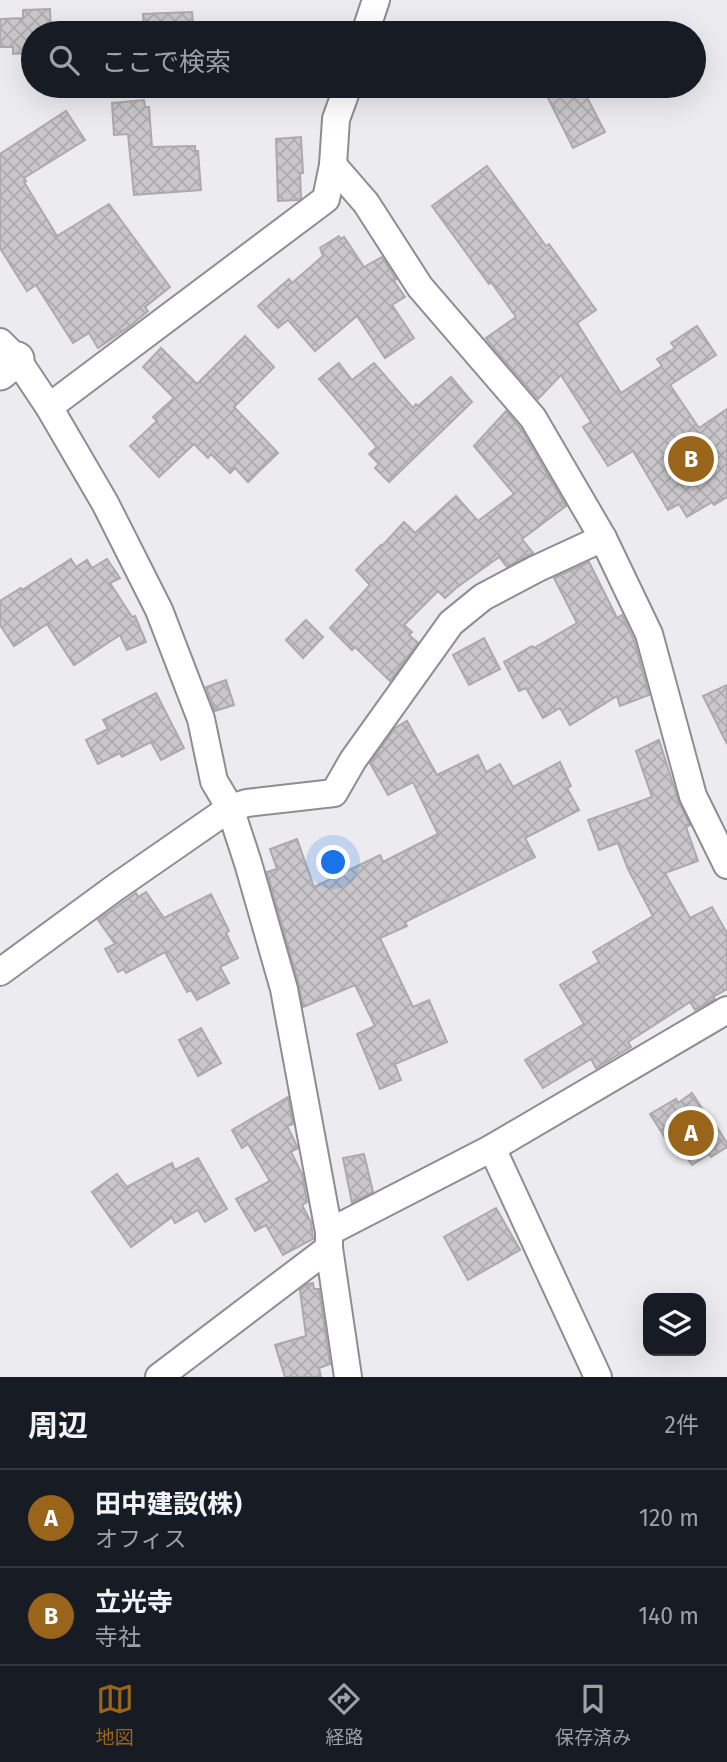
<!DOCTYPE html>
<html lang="ja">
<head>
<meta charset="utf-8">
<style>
  :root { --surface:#171b24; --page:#20242c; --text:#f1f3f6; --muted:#9ea1a6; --line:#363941; --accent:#98651a }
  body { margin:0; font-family:"Fira Sans","Noto Sans JP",sans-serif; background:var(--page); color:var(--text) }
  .controls { position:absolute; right:21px; bottom:21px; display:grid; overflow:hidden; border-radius:14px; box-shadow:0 7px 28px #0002 }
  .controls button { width:63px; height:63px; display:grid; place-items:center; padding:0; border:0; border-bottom:2px solid var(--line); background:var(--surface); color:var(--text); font:35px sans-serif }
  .you { position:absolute; left:334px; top:863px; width:24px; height:24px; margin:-18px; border:5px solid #fff; border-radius:50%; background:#1a73e8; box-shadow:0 0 0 10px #1a73e833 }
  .badge { display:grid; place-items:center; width:46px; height:46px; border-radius:50%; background:var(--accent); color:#fff; font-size:23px; font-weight:700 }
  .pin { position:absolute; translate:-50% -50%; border:4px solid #fff; box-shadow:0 2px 7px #0006 }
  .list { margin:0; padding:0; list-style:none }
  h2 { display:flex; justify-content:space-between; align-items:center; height:91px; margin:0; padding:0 28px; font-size:30px }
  h2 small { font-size:23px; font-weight:400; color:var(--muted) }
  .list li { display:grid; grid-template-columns:46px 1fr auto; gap:21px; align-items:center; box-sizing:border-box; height:98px; padding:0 28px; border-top:2px solid var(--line) }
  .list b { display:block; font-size:26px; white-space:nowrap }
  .list p { margin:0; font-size:23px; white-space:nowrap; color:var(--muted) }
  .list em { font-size:23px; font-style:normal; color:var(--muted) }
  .icon { flex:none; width:38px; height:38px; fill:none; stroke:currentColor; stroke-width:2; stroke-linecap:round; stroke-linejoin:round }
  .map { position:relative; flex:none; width:727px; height:1377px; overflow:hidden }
  .search { position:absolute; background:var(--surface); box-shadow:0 7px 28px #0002; left:21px; right:21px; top:21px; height:77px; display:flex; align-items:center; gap:18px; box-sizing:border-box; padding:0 24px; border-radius:38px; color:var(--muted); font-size:26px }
  .sheet { height:287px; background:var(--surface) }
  nav { display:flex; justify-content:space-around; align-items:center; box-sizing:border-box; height:98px; border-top:2px solid var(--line); background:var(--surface); font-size:19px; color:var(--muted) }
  nav a { display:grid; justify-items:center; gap:4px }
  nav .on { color:var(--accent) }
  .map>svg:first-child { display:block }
  .building { fill:url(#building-cross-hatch); stroke:#aca9ac; stroke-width:2 }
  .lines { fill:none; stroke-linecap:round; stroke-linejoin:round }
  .minor-casing { stroke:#8f8d91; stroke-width:30 }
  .tertiary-casing { stroke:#8f8d91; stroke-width:37 }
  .minor { stroke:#fff; stroke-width:26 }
  .tertiary { stroke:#fff; stroke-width:33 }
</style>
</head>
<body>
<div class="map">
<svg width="727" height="1377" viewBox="0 0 727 1377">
  <defs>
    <pattern id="building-cross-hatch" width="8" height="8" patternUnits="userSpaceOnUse" patternTransform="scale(1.75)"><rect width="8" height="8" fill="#cac7ca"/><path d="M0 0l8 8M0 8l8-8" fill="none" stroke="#aeabae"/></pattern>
  </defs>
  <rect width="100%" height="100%" fill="#ecebef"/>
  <g class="building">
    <path d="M50,9L51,33H33V53L13,54V47H0V19L23,18V10Z"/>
    <path d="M192,12L194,33H144L143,14Z"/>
    <path d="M542,86H581L605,132L573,148Z"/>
    <path d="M144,100L145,107H149L152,147L195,146V151H198L201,190L134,195L128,134L114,135L112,103Z"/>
    <path d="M66,111L85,140L24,178L26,181L24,182L57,236L109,204L170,287L145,307L148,311L130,326L98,348L89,333L73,343L36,285L27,291L0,248V154Z"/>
    <path d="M301,137L303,173H300L301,198L298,200L278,201L276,139Z"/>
    <path d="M487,166L546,246L549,244L596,310L577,323L621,393L662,366L657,359L675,348L671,343L697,326L716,355L670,385L699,428L727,409V497L714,505L712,502L687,517L679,504L668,510L633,451L608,466L583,427L591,422L561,375L538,399L492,346L486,338L516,317L491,282L489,284L432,206Z"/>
    <path d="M339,236L341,239L344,237L364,267L382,257L396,279L394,281L405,297L392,305L414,338L385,358L357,316L315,351L288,320L278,328L258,306L289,279L292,283L323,256L320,248Z"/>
    <path d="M245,336L274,367L234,407L278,453L248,482L235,468L230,473L211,454L208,458L194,444L159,477L130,446L157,421L153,417L174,398L143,367L161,348L197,384Z"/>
    <path d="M339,363L352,380L374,363L413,408L416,404L418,406L451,377L472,402L389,482L375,468L379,464L369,454L377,447L319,379Z"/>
    <path d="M506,411L521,429L566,506L522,539L533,553L507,567L499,557L456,588L445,598L438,591L404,625L412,632L409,635L418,643L390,681L355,647L352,650L330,628L370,585L356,570L381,545L382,546L404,522L415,533L456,496L478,521L514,494L474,446Z"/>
    <path d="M71,559L76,567L87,560L92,568L107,559L120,578L110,583L132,617L135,616L146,642L127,650L120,635L74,665L47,624L14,646L0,625V601L21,588L22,590Z"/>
    <path d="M589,562L617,618L622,615L634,640L649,695L620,706L617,696L570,725L560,708L543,718L526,688L519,691L504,662L532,646L534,648L577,623L554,578Z"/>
    <path d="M306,620L323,637L303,658L286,640Z"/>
    <path d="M484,638L500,669L469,685L453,655Z"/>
    <path d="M226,680L234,705L215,711L206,687Z"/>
    <path d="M727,685V744L703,696Z"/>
    <path d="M156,693L184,748L161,760L151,742L122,757L120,753L98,764L86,740L108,729L103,720Z"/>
    <path d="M407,721L437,775L478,755L486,772L500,764L513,787L560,762L571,786L567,788L579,810L525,838L535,857L405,922L407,926L380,938L413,1007L429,1000L447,1042L395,1064L401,1080L380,1089L357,1034L375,1026L355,985L303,1007L299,985L267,872L277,869L270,849L297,839L314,887L380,855L383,862L438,834L413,782L388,795L370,763L395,728Z"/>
    <path d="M659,740L678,800L690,825L686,827L698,861L665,873L690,918L712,907L727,933V989L713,997L715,999L695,1010L690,1002L628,1042L631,1047L596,1068L591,1059L543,1088L525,1060L584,1024L560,985L599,962L593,952L653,916L628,869L618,843L599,850L588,820L652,797L636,751Z"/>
    <path d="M146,892L164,918L211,894L229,931L226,933L238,958L220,967L229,983L197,1000L191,990L187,992L165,952L126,973L124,969L118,972L105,949L115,944L98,920L136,893L138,897Z"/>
    <path d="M201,1028L221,1063L198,1076L179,1040Z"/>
    <path d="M692,1093L711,1122L713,1121L727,1143V1147L711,1157L709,1154L692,1165L679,1146L673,1150L650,1114L676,1099L678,1103Z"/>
    <path d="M288,1097L293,1124L287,1126L298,1148L291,1152L302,1174L307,1202L302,1205L311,1222L313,1239L283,1255L266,1225L255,1231L236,1199L270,1181L248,1144L242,1148L232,1130Z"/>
    <path d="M364,1154L373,1192L352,1203L343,1158Z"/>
    <path d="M198,1158L227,1209L205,1222L198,1210L175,1223L172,1217L131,1247L92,1192L117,1174L127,1187L172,1163L175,1170Z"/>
    <path d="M496,1208L520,1250L468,1280L444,1237Z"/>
    <path d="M313,1283L314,1289H319L330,1364L319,1368L321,1377H285L275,1345L306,1336L300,1290L308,1284Z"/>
  </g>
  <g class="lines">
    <defs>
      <g id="minor">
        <path d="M365,33L376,0"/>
        <path d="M333,165L366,203L420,287L533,418L603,538L649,634L693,796L727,865"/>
        <path d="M0,342L17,359L49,407L105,503L159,610L201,719L214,781L230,808L248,863L284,989L329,1232V1248L348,1377"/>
        <path d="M49,407L326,199L333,165L336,119L348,86"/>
        <path d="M0,972L116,887L230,808L247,803L334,793L353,760L451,623L483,597L536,569L603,538"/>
        <path d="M492,1148L598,1377"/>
        <path d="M329,1232L492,1148L727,1010"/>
        <path d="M159,1377L329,1248"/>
      </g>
      <path id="tertiary" d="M0,373L17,359"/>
    </defs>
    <use href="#minor" class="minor-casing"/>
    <use href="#tertiary" class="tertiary-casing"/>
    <use href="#minor" class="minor"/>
    <use href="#tertiary" class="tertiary"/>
  </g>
</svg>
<div class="controls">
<button><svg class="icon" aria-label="layers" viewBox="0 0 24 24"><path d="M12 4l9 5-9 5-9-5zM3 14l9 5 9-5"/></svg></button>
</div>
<div class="you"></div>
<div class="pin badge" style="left:691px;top:1133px">A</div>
<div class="pin badge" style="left:691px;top:459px">B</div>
<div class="search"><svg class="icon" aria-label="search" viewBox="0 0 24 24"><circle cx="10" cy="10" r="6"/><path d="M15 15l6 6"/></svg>ここで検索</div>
</div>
<section class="sheet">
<h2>周辺<small>2件</small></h2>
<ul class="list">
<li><span class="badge">A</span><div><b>田中建設(株)</b><p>オフィス</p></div><em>120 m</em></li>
<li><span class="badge">B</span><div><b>立光寺</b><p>寺社</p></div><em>140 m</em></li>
</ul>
</section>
<nav>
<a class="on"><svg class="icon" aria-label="map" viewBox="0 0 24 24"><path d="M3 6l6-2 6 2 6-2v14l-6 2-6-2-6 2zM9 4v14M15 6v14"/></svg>地図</a>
<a><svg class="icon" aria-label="directions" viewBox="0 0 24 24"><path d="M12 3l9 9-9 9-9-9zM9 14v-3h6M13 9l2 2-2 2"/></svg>経路</a>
<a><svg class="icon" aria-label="saved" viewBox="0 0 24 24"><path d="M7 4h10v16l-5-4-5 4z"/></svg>保存済み</a>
</nav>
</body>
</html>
